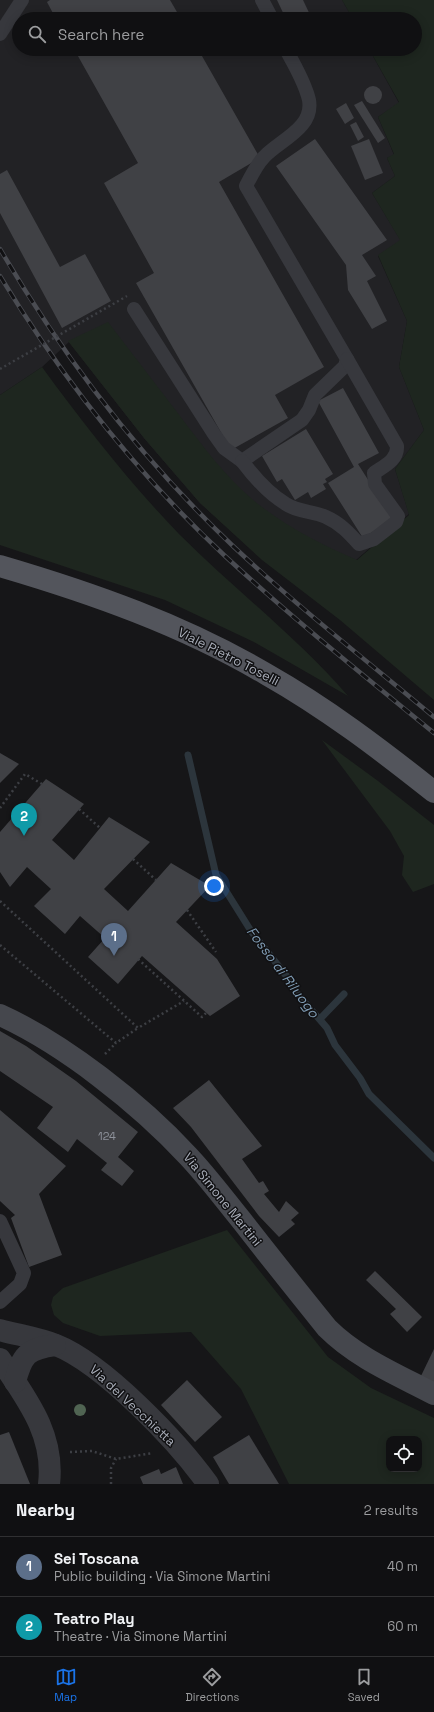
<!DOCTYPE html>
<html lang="en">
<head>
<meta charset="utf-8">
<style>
  :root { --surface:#101012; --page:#1e1e20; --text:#f1f3f6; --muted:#9c9d9f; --line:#303032; --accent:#1a73e8 }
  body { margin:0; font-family:"Space Grotesk",sans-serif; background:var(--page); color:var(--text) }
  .controls { position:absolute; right:12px; bottom:12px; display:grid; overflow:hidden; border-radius:8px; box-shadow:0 2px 10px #0003 }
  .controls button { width:36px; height:36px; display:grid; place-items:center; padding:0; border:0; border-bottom:1px solid var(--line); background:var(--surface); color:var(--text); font:20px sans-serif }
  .you { position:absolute; left:214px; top:886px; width:14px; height:14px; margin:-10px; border:3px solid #fff; border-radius:50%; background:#1a73e8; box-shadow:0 0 0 6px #1a73e833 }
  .badge { display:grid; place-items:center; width:26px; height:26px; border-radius:50%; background:var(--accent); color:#fff; font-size:13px; font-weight:700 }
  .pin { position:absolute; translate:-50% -33px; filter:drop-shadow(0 1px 2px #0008) }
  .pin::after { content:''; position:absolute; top:21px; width:14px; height:12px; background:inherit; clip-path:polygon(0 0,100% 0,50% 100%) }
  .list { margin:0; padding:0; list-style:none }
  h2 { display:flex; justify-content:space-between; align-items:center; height:52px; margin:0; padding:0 16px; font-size:17px }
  h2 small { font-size:13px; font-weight:400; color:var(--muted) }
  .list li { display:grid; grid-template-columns:26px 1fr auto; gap:12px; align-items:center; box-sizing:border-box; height:60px; padding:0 16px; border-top:1px solid var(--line) }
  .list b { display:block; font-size:15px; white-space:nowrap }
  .list p { margin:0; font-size:13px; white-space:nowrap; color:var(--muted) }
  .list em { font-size:13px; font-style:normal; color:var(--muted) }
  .icon { flex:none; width:22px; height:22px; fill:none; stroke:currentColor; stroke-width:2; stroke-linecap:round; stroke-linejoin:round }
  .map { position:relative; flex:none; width:434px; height:1484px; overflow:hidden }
  .search { position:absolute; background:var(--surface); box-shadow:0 2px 10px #0003; left:12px; right:12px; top:12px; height:44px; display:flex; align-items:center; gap:10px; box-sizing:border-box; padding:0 14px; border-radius:22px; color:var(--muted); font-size:15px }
  .sheet { height:172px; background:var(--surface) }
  nav { display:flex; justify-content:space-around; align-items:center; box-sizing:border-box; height:56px; border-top:1px solid var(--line); background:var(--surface); font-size:11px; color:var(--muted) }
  nav a { display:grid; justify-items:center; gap:2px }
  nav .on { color:var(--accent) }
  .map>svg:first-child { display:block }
  .built { fill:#222225 }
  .green { fill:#1e261f; fill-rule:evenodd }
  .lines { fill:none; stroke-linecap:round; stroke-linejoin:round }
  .stream { stroke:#2c353c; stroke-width:7 }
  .building { fill:#404145 }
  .path { stroke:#3d3f44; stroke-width:2.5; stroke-dasharray:2 3; stroke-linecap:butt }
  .lane { stroke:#37383d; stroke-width:14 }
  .street { stroke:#37383d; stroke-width:22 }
  .secondary { stroke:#45474d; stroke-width:22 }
  .primary { stroke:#53555c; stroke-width:22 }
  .rail-casing { stroke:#4a4c52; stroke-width:4.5 }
  .rail { stroke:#111113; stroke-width:3; stroke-dasharray:9; stroke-linecap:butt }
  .path-bridge { stroke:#3d3f44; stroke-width:2.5; stroke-dasharray:2 3; stroke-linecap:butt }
  .tree { fill:#506452 }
  .labels { text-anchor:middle; stroke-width:3; stroke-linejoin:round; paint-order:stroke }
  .number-label { font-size:11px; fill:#8e929b }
  .street-label { font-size:13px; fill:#a8adb8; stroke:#111113 }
  .water-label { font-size:14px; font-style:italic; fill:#7f9bb3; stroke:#111113 }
</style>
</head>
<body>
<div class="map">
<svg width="434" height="1484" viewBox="0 0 434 1484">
  <rect width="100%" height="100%" fill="#161618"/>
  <path class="built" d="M0,0H342L353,19H19V49H369L399,103L378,117L394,155L387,158L395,176L372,193L401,241L378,256L407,321L399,367L424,430L395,469L409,514L356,560L262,559L200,503L144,438L69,342L42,367L0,395Z"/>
  <g class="green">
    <path d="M342,0H434V700L340,620L262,560L200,503L144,438L68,341L108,322C132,353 156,385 180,416C202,445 224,475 252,499C283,525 320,544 357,560L409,515L395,469L424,430L399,367L407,321L378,255L400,240L372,193L395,176L387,158L394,154L378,117L399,102L369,49H415V19H353Z"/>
    <path d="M42,367C85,426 129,482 179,534C234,589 297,637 348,696L254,642L165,600L0,545V395Z"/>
    <path d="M322,740L378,781L434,825V884L413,892L402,875L404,856L390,831Z"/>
    <path d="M227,1230L328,1357L371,1388L434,1418V1484H289L241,1389L191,1332L100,1336L63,1323L54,1315L51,1305L53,1297L63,1288ZM389,1439H419V1469H389Z"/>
  </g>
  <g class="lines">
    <g class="stream">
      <path d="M188,755L216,875L251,931L288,978L296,992L327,1028L335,1045L360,1078L369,1094L434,1158"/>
      <path d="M320,1019L344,994"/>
    </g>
  </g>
  <g class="building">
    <path d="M50,0H170L181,19H56L47,2Z"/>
    <path d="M277,0H303L312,19H286Z"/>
    <path d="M74,49H198L260,158L219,182L324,367L275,395L288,418L231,450L136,283L154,273L104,183L138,163Z"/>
    <path d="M335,49H351L338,55Z"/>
    <circle cx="373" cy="95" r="9"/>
    <path d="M362,101L385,138L378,143L354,105Z"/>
    <path d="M346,103L354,118L345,124L336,109Z"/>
    <path d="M356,122L364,137L358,141L350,125Z"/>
    <path d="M315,139L387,240L362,255L376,276L367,281L387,321L372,329L348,290L346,265L276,166Z"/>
    <path d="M369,139L383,173L365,180L351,146Z"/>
    <path d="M7,170L60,267L85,254L111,301L62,328L0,213V174Z"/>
    <path d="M343,388L379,453L358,464L393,519L363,538L328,483L354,467L318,401Z"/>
    <path d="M306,429L333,474L325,479L327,482L323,484L326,489L311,498L308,492L295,500L282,479L277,482L262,456Z"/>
    <path d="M0,753L19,764L0,783Z"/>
    <path d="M46,779L84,804L52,840L74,860L109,817L150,842L104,889L128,911L171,863L210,886L176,922L217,959L240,996L210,1016L142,956L118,984L88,957L105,938L80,916L65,934L34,906L51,889L27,867L10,887L0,872V832Z"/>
    <path d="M0,1031L26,1046L76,1081L138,1132L118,1157L134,1171L122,1186L101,1170L107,1163L77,1139L68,1152L37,1128L53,1107L0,1071Z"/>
    <path d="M209,1080L262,1146L242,1159L259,1183L263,1181L269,1191L264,1194L279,1212L286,1201L299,1213L291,1220L295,1224L279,1237L259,1216L191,1127L173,1108Z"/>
    <path d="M0,1110L66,1166L39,1194L62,1255L29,1267L11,1218L15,1215L0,1201Z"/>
    <path d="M375,1271L422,1317L407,1332L390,1314L396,1309L366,1280Z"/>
    <path d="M434,1349V1384L420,1378Z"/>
    <path d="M187,1380L222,1417L195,1442L161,1405Z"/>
    <path d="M9,1432L30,1484H0V1435Z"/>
    <path d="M249,1435L279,1484H229L213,1457Z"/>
    <path d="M176,1467L183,1484H143L140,1477L159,1469L161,1474Z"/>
  </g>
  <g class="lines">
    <g class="path">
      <path d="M0,808L25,774L42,784"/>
      <path d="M79,809L100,828"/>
      <path d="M133,859L156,880"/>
      <path d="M0,901L138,1028L184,1001"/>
      <path d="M187,910L216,952"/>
      <path d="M0,945L116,1043L138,1028"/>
      <path d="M138,959L202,1017L206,1013"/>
      <path d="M105,1054L116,1043"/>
      <path d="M70,1452L92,1451L116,1459L153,1453"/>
      <path d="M111,1484V1468L116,1459"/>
    </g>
    <g class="lane">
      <path d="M262,0L272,19"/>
      <path d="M0,34L22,0"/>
      <path d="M134,309L214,434L224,448L242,461L302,420L309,410L315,395L345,366L347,359L246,186C251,176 257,164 264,157C280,140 314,128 309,100C305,82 294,65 286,49"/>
      <path d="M242,461C254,477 269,494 286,504C297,512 314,511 326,517C340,523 350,534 359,544L374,539L396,522L398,516L375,484L374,473C384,466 398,460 397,446L347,359"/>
      <path d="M0,1221L24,1273L20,1284L0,1302"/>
    </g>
    <g class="street">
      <path d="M0,1330C18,1335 38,1338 56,1345C104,1364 178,1442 208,1484"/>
      <path d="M0,1359C26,1398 55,1434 49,1484"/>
      <path d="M15,1382C22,1355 27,1349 55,1345"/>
    </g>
    <path class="secondary" d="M0,1015C64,1044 140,1104 188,1156C207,1176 224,1199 242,1221C270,1257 298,1292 327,1328C357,1358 396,1374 434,1394"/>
    <path class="primary" d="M0,566C92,593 183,625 266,674C326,708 380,749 434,792"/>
    <defs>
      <g id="rail">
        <path d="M0,249C64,358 142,460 234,547C298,607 367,661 434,717"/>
        <path d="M0,276C62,378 137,474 225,556C292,618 363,675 434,733"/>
      </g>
    </defs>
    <use href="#rail" class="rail-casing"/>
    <use href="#rail" class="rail"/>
    <path class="path-bridge" d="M0,369L127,296"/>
  </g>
  <circle class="tree" cx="80" cy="1410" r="6"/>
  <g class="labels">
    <g class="number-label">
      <text x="107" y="1140">124</text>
    </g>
    <g class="street-label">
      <text transform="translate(229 656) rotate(27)" y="5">Viale Pietro Toselli</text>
      <text transform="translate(223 1199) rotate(51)" y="5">Via Simone Martini</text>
      <text transform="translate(133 1405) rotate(43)" y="5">Via del Vecchietta</text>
    </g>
    <g class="water-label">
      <text transform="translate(283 972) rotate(53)" y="5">Fosso di Riluogo</text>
    </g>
  </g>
</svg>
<div class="controls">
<button><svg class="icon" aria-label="locate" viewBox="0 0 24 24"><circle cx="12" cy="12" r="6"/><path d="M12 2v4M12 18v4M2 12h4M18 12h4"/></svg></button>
</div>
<div class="you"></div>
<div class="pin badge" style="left:114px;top:956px;background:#5c6f8a">1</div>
<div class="pin badge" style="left:24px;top:836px;background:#0f9aa8">2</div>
<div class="search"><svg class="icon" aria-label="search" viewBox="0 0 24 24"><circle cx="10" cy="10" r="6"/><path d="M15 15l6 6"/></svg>Search here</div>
</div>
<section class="sheet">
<h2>Nearby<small>2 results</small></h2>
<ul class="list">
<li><span class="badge" style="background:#5c6f8a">1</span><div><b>Sei Toscana</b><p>Public building · Via Simone Martini</p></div><em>40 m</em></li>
<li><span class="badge" style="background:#0f9aa8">2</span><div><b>Teatro Play</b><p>Theatre · Via Simone Martini</p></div><em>60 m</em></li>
</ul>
</section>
<nav>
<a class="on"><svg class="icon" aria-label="map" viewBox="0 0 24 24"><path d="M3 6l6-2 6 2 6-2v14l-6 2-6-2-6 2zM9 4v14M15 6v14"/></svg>Map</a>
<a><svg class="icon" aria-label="directions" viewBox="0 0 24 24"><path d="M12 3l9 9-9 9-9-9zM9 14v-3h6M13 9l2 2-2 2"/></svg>Directions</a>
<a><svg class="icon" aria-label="saved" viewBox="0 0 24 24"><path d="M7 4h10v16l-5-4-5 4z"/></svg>Saved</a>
</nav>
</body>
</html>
